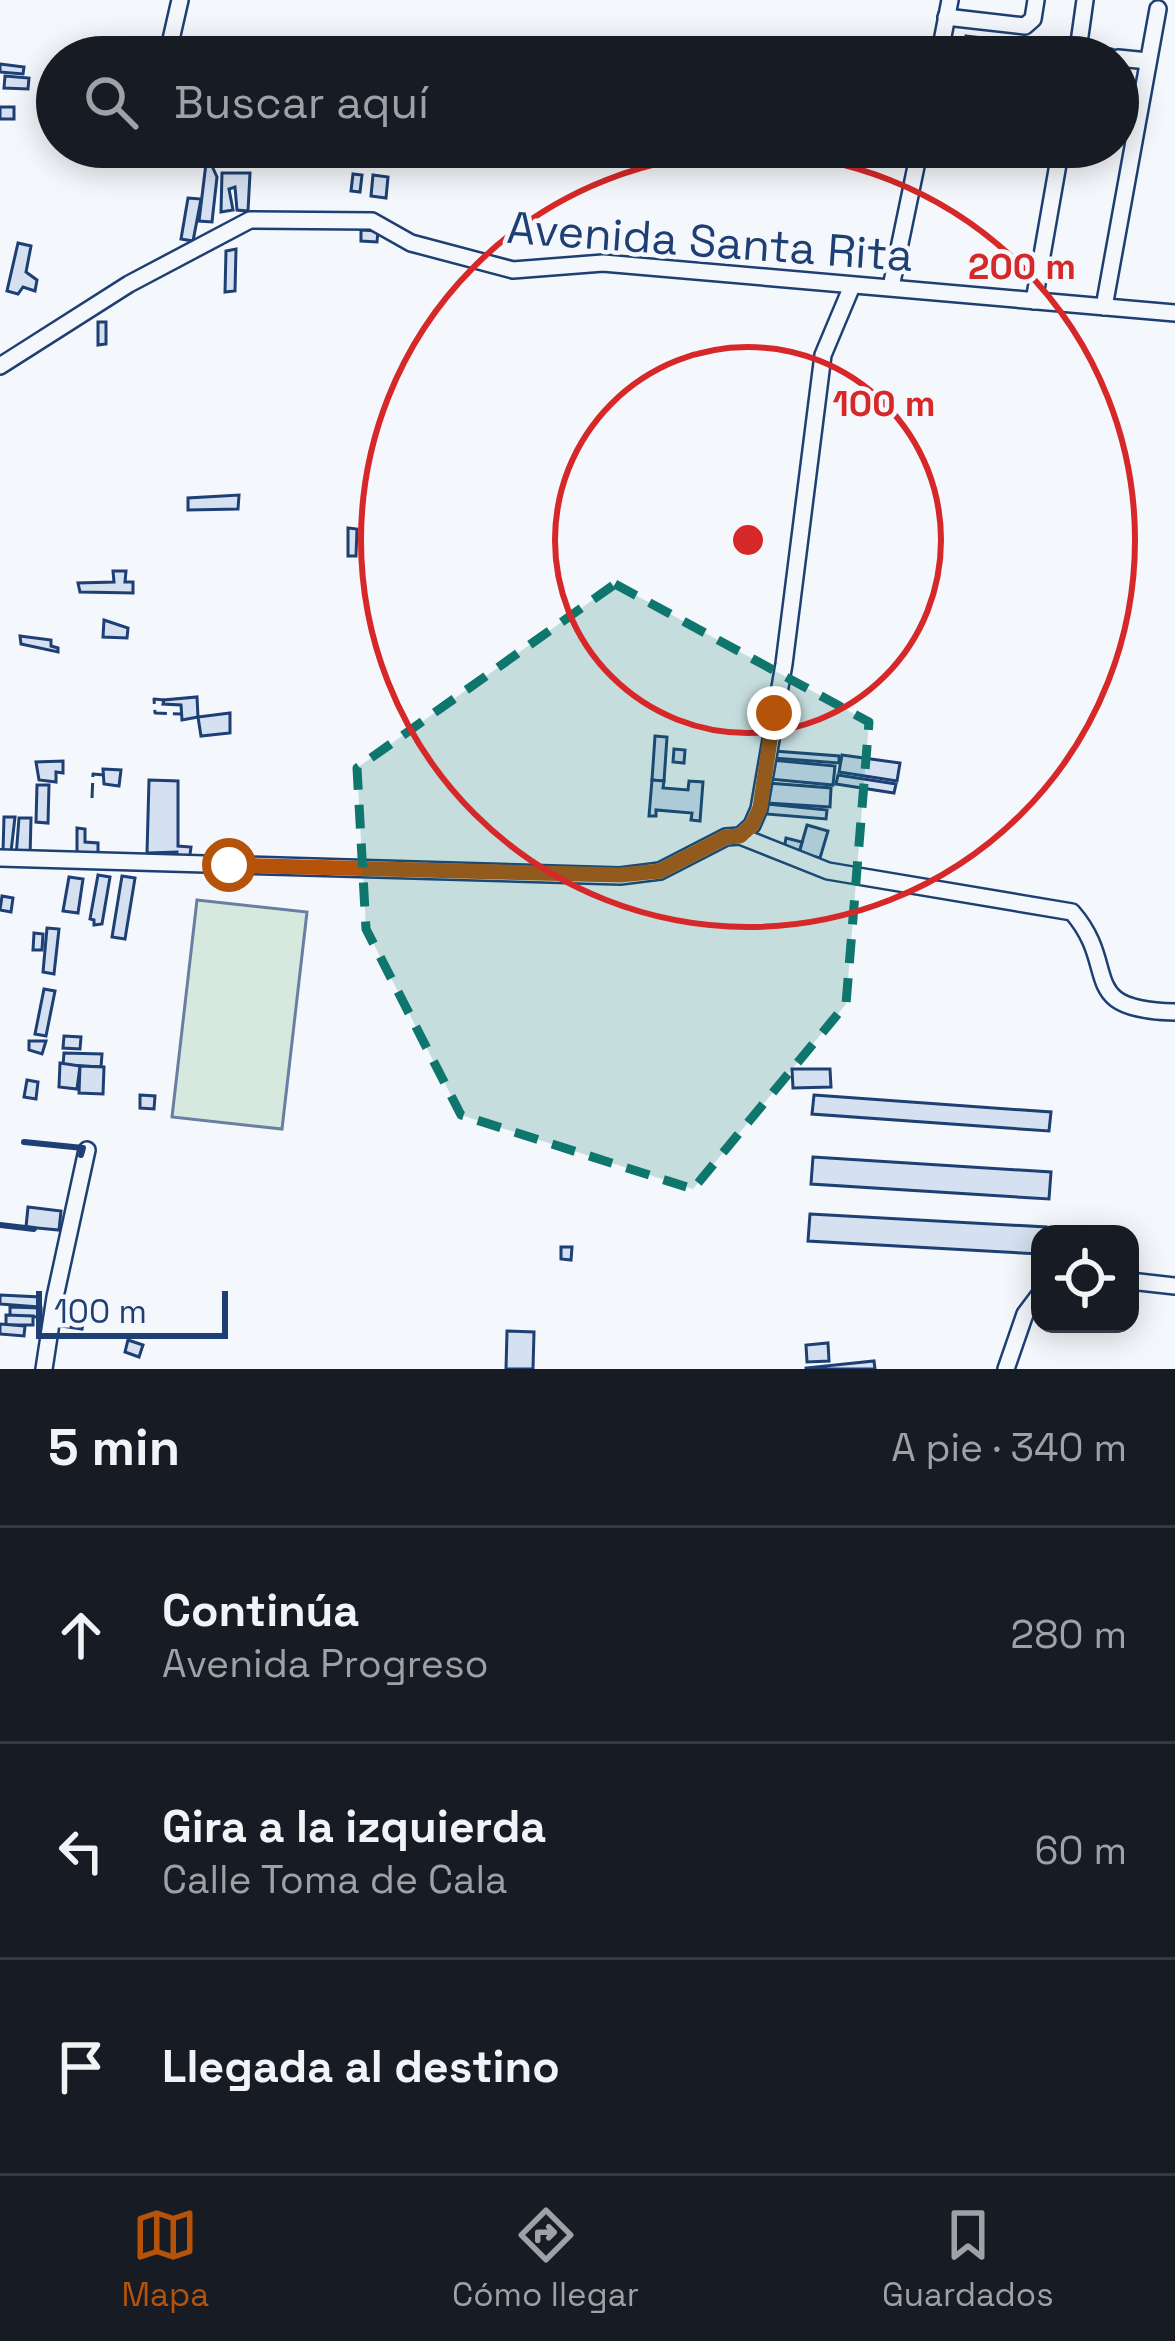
<!DOCTYPE html>
<html lang="es">
<head>
<meta charset="utf-8">
<style>
  :root { --surface:#171b24; --page:#20242c; --text:#f1f3f6; --muted:#9ea1a6; --line:#363941; --accent:#b45309 }
  body { margin:0; font-family:"Space Grotesk",sans-serif; background:var(--page); color:var(--text) }
  .controls { position:absolute; right:36px; bottom:36px; display:grid; overflow:hidden; border-radius:24px; box-shadow:0 6px 30px #0003 }
  .controls button { width:108px; height:108px; display:grid; place-items:center; padding:0; border:0; border-bottom:3px solid var(--line); background:var(--surface); color:var(--text); font:60px sans-serif }
  .scale { position:absolute; left:36px; bottom:30px; width:192px; box-sizing:border-box; padding-left:12px; border:6px solid #1d3f73; border-top:0; font-size:33px; line-height:42px; white-space:nowrap; color:#1d3f73; -webkit-text-stroke:9px #f4f7fb; paint-order:stroke }
  .stop { position:absolute; width:36px; height:36px; margin:-27px; border:9px solid #b45309; border-radius:50%; background:#fff }
  .stop.end { background:#b45309; border-color:#fff; box-shadow:0 3px 12px #0008 }
  .list { margin:0; padding:0; list-style:none }
  h2 { display:flex; justify-content:space-between; align-items:center; height:156px; margin:0; padding:0 48px; font-size:51px }
  h2 small { font-size:39px; font-weight:400; color:var(--muted) }
  .list li { display:grid; grid-template-columns:78px 1fr auto; gap:36px; align-items:center; box-sizing:border-box; height:216px; padding:0 48px; border-top:3px solid var(--line) }
  .list b { display:block; font-size:45px; white-space:nowrap }
  .list p { margin:0; font-size:39px; white-space:nowrap; color:var(--muted) }
  .list em { font-size:39px; font-style:normal; color:var(--muted) }
  .icon { flex:none; width:66px; height:66px; fill:none; stroke:currentColor; stroke-width:2; stroke-linecap:round; stroke-linejoin:round }
  .map { position:relative; flex:none; width:1175px; height:1369px; overflow:hidden }
  .search { position:absolute; background:var(--surface); box-shadow:0 6px 30px #0003; left:36px; right:36px; top:36px; height:132px; display:flex; align-items:center; gap:30px; box-sizing:border-box; padding:0 42px; border-radius:66px; color:var(--muted); font-size:45px }
  .sheet { height:804px; background:var(--surface) }
  nav { display:flex; justify-content:space-around; align-items:center; box-sizing:border-box; height:168px; border-top:3px solid var(--line); background:var(--surface); font-size:33px; color:var(--muted) }
  nav a { display:grid; justify-items:center; gap:6px }
  nav .on { color:var(--accent) }
  .map>svg:first-child { display:block }
  .green { fill:#d7e8df; stroke:#687fa3; stroke-width:3 }
  .building { fill:#d5e0f0; stroke:#1d3f73; stroke-width:3 }
  .lines { fill:none; stroke-linecap:round; stroke-linejoin:round }
  .minor-casing { stroke:#1d3f73; stroke-width:20 }
  .minor { stroke:#f4f7fb; stroke-width:15 }
  .fence { stroke:#1d3f73; stroke-width:3; stroke-dasharray:15 6; stroke-linecap:butt }
  .wall { stroke:#1d3f73; stroke-width:6 }
  .route { stroke:#b45309; stroke-width:15 }
  .marked { fill:#0f766e; fill-opacity:0.2; stroke:#0f766e; stroke-width:9; stroke-dasharray:24 15; stroke-linejoin:round }
  .ring { fill:none; stroke:#d62828; stroke-width:6 }
  .labels { text-anchor:middle; stroke-width:9; stroke-linejoin:round; paint-order:stroke }
  .street-label { font-size:45px; fill:#1d3f73; stroke:#f4f7fb }
  .centre { fill:#d62828; stroke:#f4f7fb; stroke-width:6 }
  .ring-label { font-size:36px; text-anchor:middle; font-weight:bold; fill:#d62828; stroke:#f4f7fb; stroke-width:9; stroke-linejoin:round; paint-order:stroke }
</style>
</head>
<body>
<div class="map">
<svg width="1175" height="1369" viewBox="0 0 1175 1369">
  <rect width="100%" height="100%" fill="#f4f7fb"/>
  <path class="green" d="M197,900L307,912L282,1129L172,1117Z"/>
  <g class="building">
    <path d="M966,36L992,39L991,50L965,47Z"/>
    <path d="M0,64L24,67L23,74L0,72Z"/>
    <path d="M5,76L29,78L28,89L4,88Z"/>
    <rect x="0" y="107" width="14" height="12"/>
    <path d="M207,155L217,177L212,222L199,221Z"/>
    <path d="M222,173H250L248,211L237,210L235,187L229,189L233,210L221,212Z"/>
    <path d="M353,174L362,175L360,192L351,191Z"/>
    <path d="M373,175L388,177L386,198L371,196Z"/>
    <path d="M188,198L201,199L193,241L181,239Z"/>
    <path d="M361,230L378,231L377,242L361,241Z"/>
    <path d="M18,243L31,246L26,272L37,280L35,291L23,287L18,294L7,291Z"/>
    <path d="M236,249L235,291L225,292L226,251Z"/>
    <path d="M98,322H106V344L98,345Z"/>
    <path d="M239,495L238,509L188,510V498Z"/>
    <path d="M348,528L357,529L356,556H348Z"/>
    <path d="M113,571H126L125,582H133V593L80,592L78,583L114,582Z"/>
    <path d="M104,620L128,628L127,638L103,637Z"/>
    <path d="M20,636L51,640V646L58,648V652L21,644Z"/>
    <path d="M197,697L198,717L182,720L181,705L163,704L164,700Z"/>
    <path d="M230,713V733L201,736L198,717Z"/>
    <path d="M655,736L667,737L664,781L652,780Z"/>
    <path d="M674,749L685,750L684,763L673,762Z"/>
    <path d="M774,751L839,756V763L773,758Z"/>
    <path d="M842,755L900,763L897,781L839,772Z"/>
    <path d="M771,760L835,766L833,785L769,779Z"/>
    <path d="M63,761V773L56,772V782L39,780L36,762Z"/>
    <path d="M103,769L121,770L119,786L104,784Z"/>
    <path d="M838,775L896,784L894,793L836,784Z"/>
    <path d="M149,780L178,781V846L191,847L189,862L176,861L177,852L147,853Z"/>
    <path d="M652,780L664,781L663,788L688,790L689,781L703,782L700,821L691,820L692,813L656,810V816H649Z"/>
    <path d="M768,783L831,788L830,807L767,803Z"/>
    <path d="M37,785H49L48,823L36,822Z"/>
    <path d="M767,804L827,810L826,819L766,814Z"/>
    <path d="M4,817H15L11,852H3Z"/>
    <path d="M19,818H31L30,858L16,857Z"/>
    <path d="M807,825L828,831L820,858L799,853Z"/>
    <path d="M77,828L85,829V842L98,843V857L77,855Z"/>
    <path d="M786,838L802,842L799,853L784,849Z"/>
    <path d="M98,875L110,877L102,924L94,925V920L90,919Z"/>
    <path d="M122,876L135,878L125,939L112,937Z"/>
    <path d="M69,877L83,879L78,913L63,911Z"/>
    <path d="M2,896L13,898L11,912L0,910Z"/>
    <path d="M47,928L59,929L54,974L43,972Z"/>
    <path d="M34,933L43,934L42,950H33Z"/>
    <path d="M44,989L55,991L46,1036L35,1034Z"/>
    <path d="M64,1036L81,1037L80,1049L63,1048Z"/>
    <path d="M29,1041H46L42,1054L29,1050Z"/>
    <path d="M64,1053L102,1054L101,1067L63,1065Z"/>
    <path d="M60,1063L80,1066L77,1089L59,1087Z"/>
    <path d="M80,1066L104,1067L103,1094L79,1093Z"/>
    <path d="M792,1069H830L831,1087L793,1088Z"/>
    <path d="M27,1080L38,1082L36,1099L24,1097Z"/>
    <path d="M140,1095L155,1096L154,1109L140,1108Z"/>
    <path d="M814,1095L1051,1112L1049,1131L812,1114Z"/>
    <path d="M813,1157L1051,1172L1049,1199L811,1184Z"/>
    <path d="M28,1207L61,1211L59,1230L26,1227Z"/>
    <path d="M810,1214L1046,1227L1045,1234H1040V1254L808,1241Z"/>
    <path d="M561,1247H572L571,1260L561,1259Z"/>
    <path d="M0,1295L40,1297V1307L0,1304Z"/>
    <path d="M10,1307L41,1308V1317L10,1316Z"/>
    <path d="M6,1315L33,1316V1325H6Z"/>
    <path d="M55,1316L84,1320L82,1329L54,1325Z"/>
    <path d="M0,1324L25,1326L24,1336L0,1334Z"/>
    <path d="M507,1331L534,1332L533,1369H506Z"/>
    <path d="M128,1340L143,1345L139,1357L125,1352Z"/>
    <path d="M828,1343L829,1361L807,1362L806,1345Z"/>
    <path d="M874,1361L875,1369H806V1368Z"/>
  </g>
  <g class="lines">
    <defs>
      <g id="minor">
        <path d="M946,17L1025,26L1033,19L1036,0"/>
        <path d="M1077,54L1109,57"/>
        <path d="M167,57L180,0"/>
        <path d="M939,57L950,0"/>
        <path d="M1077,57L1085,0"/>
        <path d="M1118,58L1148,61"/>
        <path d="M891,287L920,147"/>
        <path d="M1034,301L1061,147"/>
        <path d="M1104,307L1158,9"/>
        <path d="M0,366L129,284L250,220L372,221L411,243L513,270L603,263L1175,313"/>
        <path d="M740,836L752,825L759,809L784,664L823,355L852,286"/>
        <path d="M0,858L620,876L660,871L726,837L740,836L828,871L1072,912C1121,968 1074,1010 1175,1012"/>
        <path d="M1130,1281L1175,1286"/>
        <path d="M44,1369L55,1297L87,1150"/>
        <path d="M1006,1369L1025,1314L1040,1294"/>
      </g>
    </defs>
    <use href="#minor" class="minor-casing"/>
    <use href="#minor" class="minor"/>
    <g class="fence">
      <path d="M164,700L154,699L155,713L181,714"/>
      <path d="M92,798L93,774L104,775"/>
    </g>
    <g class="wall">
      <path d="M24,1142L83,1148L81,1155"/>
      <path d="M0,1225L34,1229"/>
    </g>
  </g>
  <g class="lines">
    <path class="route" d="M229,865L620,875L660,871L726,837L740,836L752,825L760,808L774,713"/>
  </g>
  <path class="marked" d="M615,584L869,722L846,1004L693,1189L461,1115L366,929L357,768Z"/>
  <g class="ring">
    <circle cx="748" cy="540" r="193"/>
    <circle cx="748" cy="540" r="387"/>
  </g>
  <g class="labels">
    <g class="street-label">
      <text transform="translate(710 241) rotate(4)" y="16">Avenida Santa Rita</text>
    </g>
  </g>
  <circle cx="748" cy="540" r="18" class="centre"/>
  <g class="ring-label">
    <text x="1022" y="279">200 m</text>
    <text x="884" y="416">100 m</text>
  </g>
</svg>
<div class="controls">
<button><svg class="icon" aria-label="locate" viewBox="0 0 24 24"><circle cx="12" cy="12" r="6"/><path d="M12 2v4M12 18v4M2 12h4M18 12h4"/></svg></button>
</div>
<div class="scale">100 m</div>
<div class="stop" style="left:229px;top:865px"></div>
<div class="stop end" style="left:774px;top:713px"></div>
<div class="search"><svg class="icon" aria-label="search" viewBox="0 0 24 24"><circle cx="10" cy="10" r="6"/><path d="M15 15l6 6"/></svg>Buscar aquí</div>
</div>
<section class="sheet">
<h2>5 min<small>A pie · 340 m</small></h2>
<ul class="list">
<li><svg class="icon" aria-label="ahead" viewBox="0 0 24 24"><path d="M12 20V5M6 11l6-6 6 6"/></svg><div><b>Continúa</b><p>Avenida Progreso</p></div><em>280 m</em></li>
<li><svg class="icon" aria-label="left" viewBox="0 0 24 24"><path d="M17 20v-9H6M10 6l-5 5 5 5"/></svg><div><b>Gira a la izquierda</b><p>Calle Toma de Cala</p></div><em>60 m</em></li>
<li><svg class="icon" aria-label="arrive" viewBox="0 0 24 24"><path d="M6 21V4h12l-3 4 3 4H6"/></svg><div><b>Llegada al destino</b></div></li>
</ul>
</section>
<nav>
<a class="on"><svg class="icon" aria-label="map" viewBox="0 0 24 24"><path d="M3 6l6-2 6 2 6-2v14l-6 2-6-2-6 2zM9 4v14M15 6v14"/></svg>Mapa</a>
<a><svg class="icon" aria-label="directions" viewBox="0 0 24 24"><path d="M12 3l9 9-9 9-9-9zM9 14v-3h6M13 9l2 2-2 2"/></svg>Cómo llegar</a>
<a><svg class="icon" aria-label="saved" viewBox="0 0 24 24"><path d="M7 4h10v16l-5-4-5 4z"/></svg>Guardados</a>
</nav>
</body>
</html>
